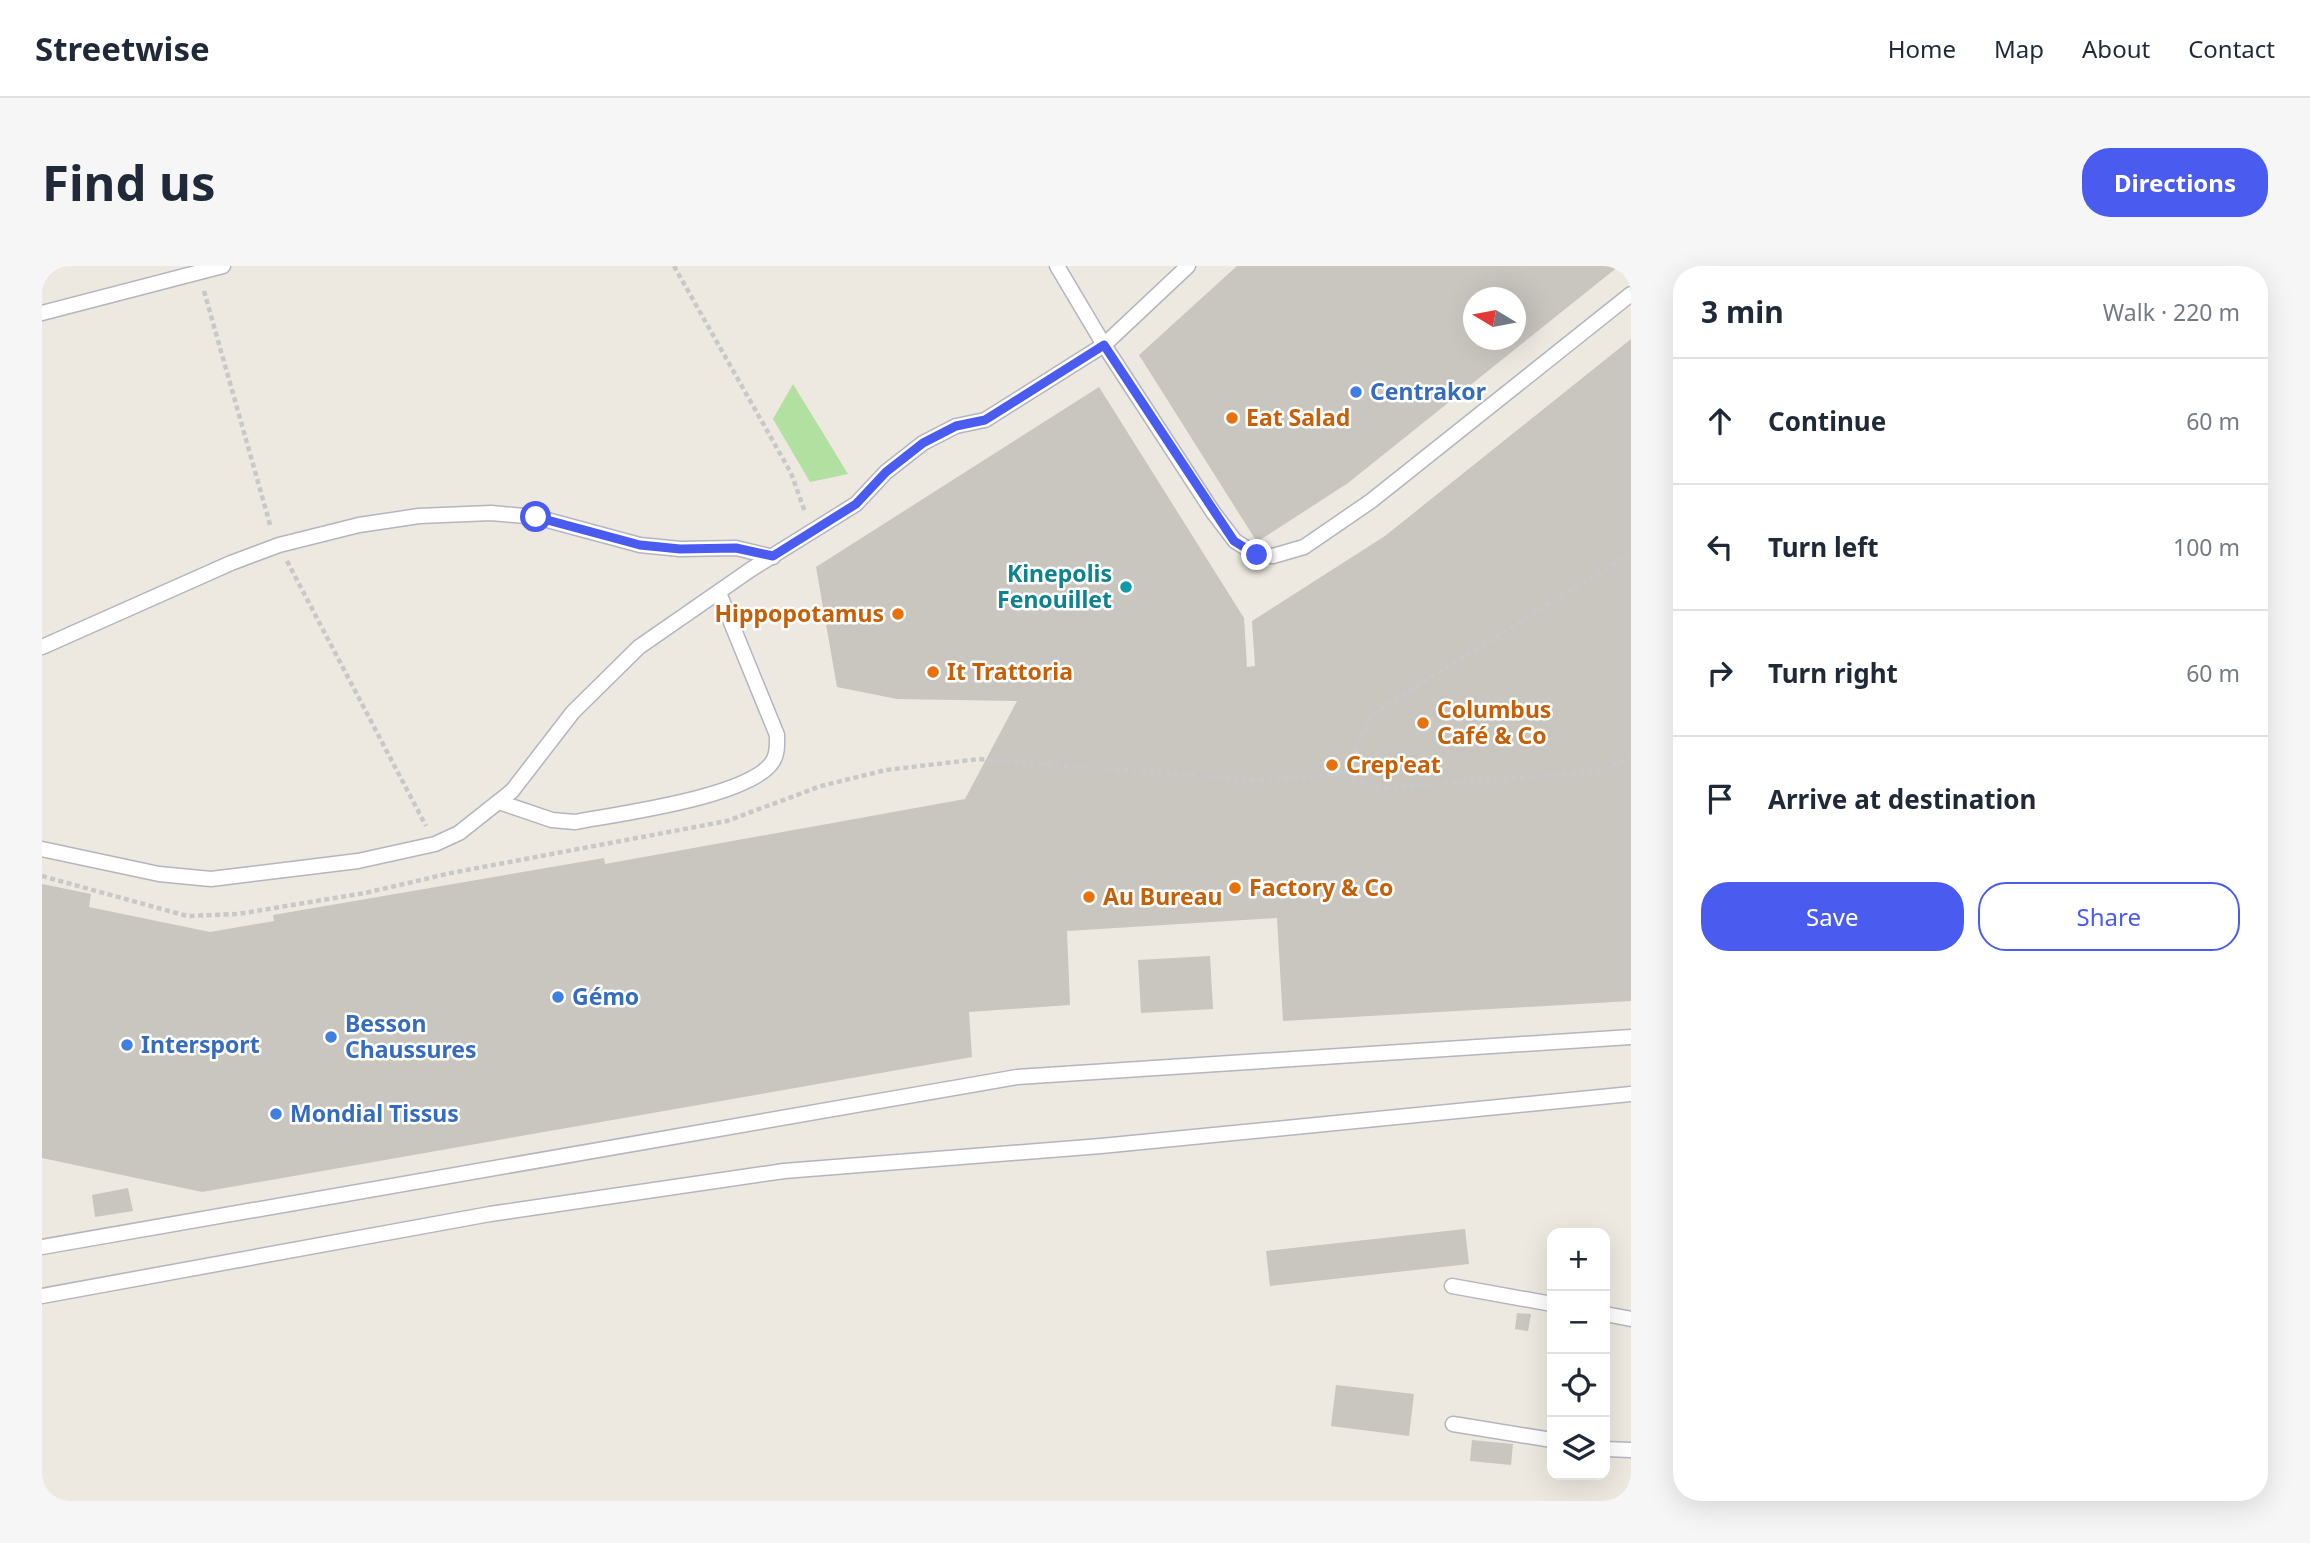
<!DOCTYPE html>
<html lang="en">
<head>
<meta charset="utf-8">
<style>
  :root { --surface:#fff; --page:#f6f6f7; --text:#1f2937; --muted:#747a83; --line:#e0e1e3; --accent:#4a5cf0 }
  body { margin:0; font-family:"Noto Sans",sans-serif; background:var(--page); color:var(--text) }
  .controls { position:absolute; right:21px; bottom:21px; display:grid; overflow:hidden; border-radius:14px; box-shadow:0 7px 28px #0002 }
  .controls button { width:63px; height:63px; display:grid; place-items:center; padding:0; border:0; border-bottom:2px solid var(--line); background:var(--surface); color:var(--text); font:35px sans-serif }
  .compass { position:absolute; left:1421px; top:21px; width:63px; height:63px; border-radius:50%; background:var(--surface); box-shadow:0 7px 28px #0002; rotate:280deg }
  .stop { position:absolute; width:21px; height:21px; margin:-16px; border:5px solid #4a5cf0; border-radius:50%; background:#fff }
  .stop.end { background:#4a5cf0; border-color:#fff; box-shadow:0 2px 7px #0008 }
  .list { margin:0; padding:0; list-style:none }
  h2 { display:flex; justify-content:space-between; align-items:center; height:91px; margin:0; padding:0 28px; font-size:30px }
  h2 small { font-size:23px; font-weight:400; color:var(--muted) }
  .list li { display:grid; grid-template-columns:46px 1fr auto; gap:21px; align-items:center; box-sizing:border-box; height:126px; padding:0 28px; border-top:2px solid var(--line) }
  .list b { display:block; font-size:26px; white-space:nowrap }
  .list em { font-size:23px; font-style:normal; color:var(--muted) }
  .actions { display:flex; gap:14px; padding:21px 28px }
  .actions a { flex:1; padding:16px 0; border:2px solid var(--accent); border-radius:28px; text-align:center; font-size:24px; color:var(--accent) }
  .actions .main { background:var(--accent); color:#fff }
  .icon { flex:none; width:38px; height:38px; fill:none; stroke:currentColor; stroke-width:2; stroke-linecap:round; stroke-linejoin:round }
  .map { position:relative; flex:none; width:1589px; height:1235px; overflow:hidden; border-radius:28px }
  header { display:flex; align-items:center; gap:42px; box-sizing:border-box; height:98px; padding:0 35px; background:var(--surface); border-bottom:2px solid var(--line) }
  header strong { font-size:33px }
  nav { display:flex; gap:38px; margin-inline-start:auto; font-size:24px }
  .intro { display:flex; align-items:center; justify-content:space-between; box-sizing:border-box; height:168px; padding:0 42px }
  h1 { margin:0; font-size:49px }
  .button { padding:18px 32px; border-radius:28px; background:var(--accent); color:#fff; font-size:24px; font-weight:700 }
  main { display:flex; gap:42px; padding:0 42px }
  aside { flex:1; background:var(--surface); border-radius:28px; box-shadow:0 7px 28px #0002 }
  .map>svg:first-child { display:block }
  .green { fill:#b1e0a0 }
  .building { fill:#c9c5bf; fill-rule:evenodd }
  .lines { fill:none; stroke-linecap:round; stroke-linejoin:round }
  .service-casing { stroke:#b3b5bf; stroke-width:17 }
  .path { stroke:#c8c8c8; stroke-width:4.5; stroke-dasharray:5 3.5; stroke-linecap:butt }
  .service { stroke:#fff; stroke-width:14 }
  .route { stroke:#4a5cf0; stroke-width:9 }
  .shop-dot { fill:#3f7fe0; stroke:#fff; stroke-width:2.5 }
  .food-dot { fill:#e8710a; stroke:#fff; stroke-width:2.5 }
  .culture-dot { fill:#0f9aa8; stroke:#fff; stroke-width:2.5 }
  .labels { text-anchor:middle; stroke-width:5; stroke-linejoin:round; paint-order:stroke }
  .shop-label { font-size:23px; font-weight:bold; fill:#366cbe; stroke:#fff; text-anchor:start }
  .food-label { font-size:23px; font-weight:bold; fill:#c56008; stroke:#fff; text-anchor:start }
  .culture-label { font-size:23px; font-weight:bold; fill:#0d838f; stroke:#fff; text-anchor:end }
</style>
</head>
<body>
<header>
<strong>Streetwise</strong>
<nav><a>Home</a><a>Map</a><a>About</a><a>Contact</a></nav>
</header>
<div class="intro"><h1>Find us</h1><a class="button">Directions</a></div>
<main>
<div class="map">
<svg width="1589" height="1235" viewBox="0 0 1589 1235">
  <rect width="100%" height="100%" fill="#ede9e0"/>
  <path class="green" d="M751,118L806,208L768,216L731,153Z"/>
  <g class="building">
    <path d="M1195,0H1577L1306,217L1215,276L1097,89ZM1432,32H1474V74H1432Z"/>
    <path d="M1589,73V735L1241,755L1235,652L1025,665L1028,739L927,746L930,791L160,926L0,892V618L49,628L47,641L168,666L232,655L231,649L562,592L563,598L923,533L975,435L855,433L795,421L774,301L1057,121L1202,352L1205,401L1213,400L1210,355L1343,270Z"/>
    <path d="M1168,690L1171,743L1099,747L1096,694Z"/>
    <path d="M86,922L91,945L53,951L50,929Z"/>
    <path d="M1423,963L1427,998L1228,1020L1224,985Z"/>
    <path d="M1475,1047L1489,1048L1486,1065L1473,1063Z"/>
    <path d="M1294,1119L1372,1128L1367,1170L1289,1160Z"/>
    <path d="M1430,1174L1471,1178L1469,1199L1428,1195Z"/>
  </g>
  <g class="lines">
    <defs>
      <g id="service">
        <path d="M1015,0L1062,79L1171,246L1193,275L1215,289L1231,290L1262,281L1329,235L1589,28"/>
        <path d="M0,47L181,0"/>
        <path d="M0,381L189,297L237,279L317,259L377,250L449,247L494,251L598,279L638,283L694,282L731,291"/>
        <path d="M457,536L510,554L533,556C575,548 709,531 731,495C736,487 735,478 735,469L677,327"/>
        <path d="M0,583L117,608L169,613L316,595L393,578L417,567L470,525L531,446L597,381L708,304L814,238L844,206L881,177L914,160L943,154L1062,79L1146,0"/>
        <path d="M0,981L975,811L1589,771"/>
        <path d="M1410,1020L1510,1038"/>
        <path d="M0,1030L448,948L742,905L1059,880L1589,828"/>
        <path d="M1563,1048L1589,1053"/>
        <path d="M1411,1158L1510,1174"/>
        <path d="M1563,1183L1589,1184"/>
      </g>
    </defs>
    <use href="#service" class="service-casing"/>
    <g class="path">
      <path d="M632,0L749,207L763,246"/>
      <path d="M162,25L229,262"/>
      <path d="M245,295L384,560"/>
      <path d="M1301,509L1333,446L1589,287"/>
      <path d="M0,610L145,650L196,648L323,627L409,607L685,555L779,520L844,504L937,493L1211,514L1301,509L1340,522L1554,506L1589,492"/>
    </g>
    <use href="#service" class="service"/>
  </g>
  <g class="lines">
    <path class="route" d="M494,251L598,279L638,283L694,282L731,290L814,238L844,206L881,177L914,160L943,154L1062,79L1192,275L1215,289"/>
  </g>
  <g class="shop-dot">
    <circle cx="1314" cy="126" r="7"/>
    <circle cx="516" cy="731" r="7"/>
    <circle cx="289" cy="771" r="7"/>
    <circle cx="85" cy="779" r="7"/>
    <circle cx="234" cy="848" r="7"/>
  </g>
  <g class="food-dot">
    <circle cx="1190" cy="152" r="7"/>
    <circle cx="856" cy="348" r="7"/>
    <circle cx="891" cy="406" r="7"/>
    <circle cx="1381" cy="457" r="7"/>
    <circle cx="1290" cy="499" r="7"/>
    <circle cx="1193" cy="622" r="7"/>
    <circle cx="1047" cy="631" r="7"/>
  </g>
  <circle class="culture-dot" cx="1084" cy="321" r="7"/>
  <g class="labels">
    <g class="shop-label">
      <text x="1328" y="134">Centrakor</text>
      <text x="530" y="739">Gémo</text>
      <text x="303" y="766">Besson<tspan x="303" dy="26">Chaussures</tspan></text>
      <text x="99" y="787">Intersport</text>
      <text x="248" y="856">Mondial Tissus</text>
    </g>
    <g class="food-label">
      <text x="1204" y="160">Eat Salad</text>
      <text x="842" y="356" text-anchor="end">Hippopotamus</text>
      <text x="905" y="414">It Trattoria</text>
      <text x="1395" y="452">Columbus<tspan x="1395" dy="26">Café &amp; Co</tspan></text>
      <text x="1304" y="507">Crep'eat</text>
      <text x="1207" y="630">Factory &amp; Co</text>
      <text x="1061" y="639">Au Bureau</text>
    </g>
    <g class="culture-label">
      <text x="1070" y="316">Kinepolis<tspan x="1070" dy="26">Fenouillet</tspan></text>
    </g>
  </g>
</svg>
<div class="controls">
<button>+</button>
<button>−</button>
<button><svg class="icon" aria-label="locate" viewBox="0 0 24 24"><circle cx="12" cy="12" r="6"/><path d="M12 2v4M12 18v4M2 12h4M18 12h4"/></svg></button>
<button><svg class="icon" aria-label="layers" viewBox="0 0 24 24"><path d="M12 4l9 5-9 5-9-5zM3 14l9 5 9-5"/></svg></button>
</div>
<svg class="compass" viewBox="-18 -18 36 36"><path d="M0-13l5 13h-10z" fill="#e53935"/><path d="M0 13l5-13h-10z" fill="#747a83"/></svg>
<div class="stop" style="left:494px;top:251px"></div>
<div class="stop end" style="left:1215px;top:289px"></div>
</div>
<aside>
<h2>3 min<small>Walk · 220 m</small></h2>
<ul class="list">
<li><svg class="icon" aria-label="ahead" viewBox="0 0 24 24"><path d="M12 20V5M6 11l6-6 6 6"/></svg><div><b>Continue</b></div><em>60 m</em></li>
<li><svg class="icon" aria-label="left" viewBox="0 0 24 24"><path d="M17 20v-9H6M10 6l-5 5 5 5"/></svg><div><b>Turn left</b></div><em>100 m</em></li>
<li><svg class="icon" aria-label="right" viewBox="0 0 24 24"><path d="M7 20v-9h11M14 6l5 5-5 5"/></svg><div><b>Turn right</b></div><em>60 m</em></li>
<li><svg class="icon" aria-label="arrive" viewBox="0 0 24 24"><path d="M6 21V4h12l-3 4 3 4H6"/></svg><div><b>Arrive at destination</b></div></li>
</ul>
<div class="actions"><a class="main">Save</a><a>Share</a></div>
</aside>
</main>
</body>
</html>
